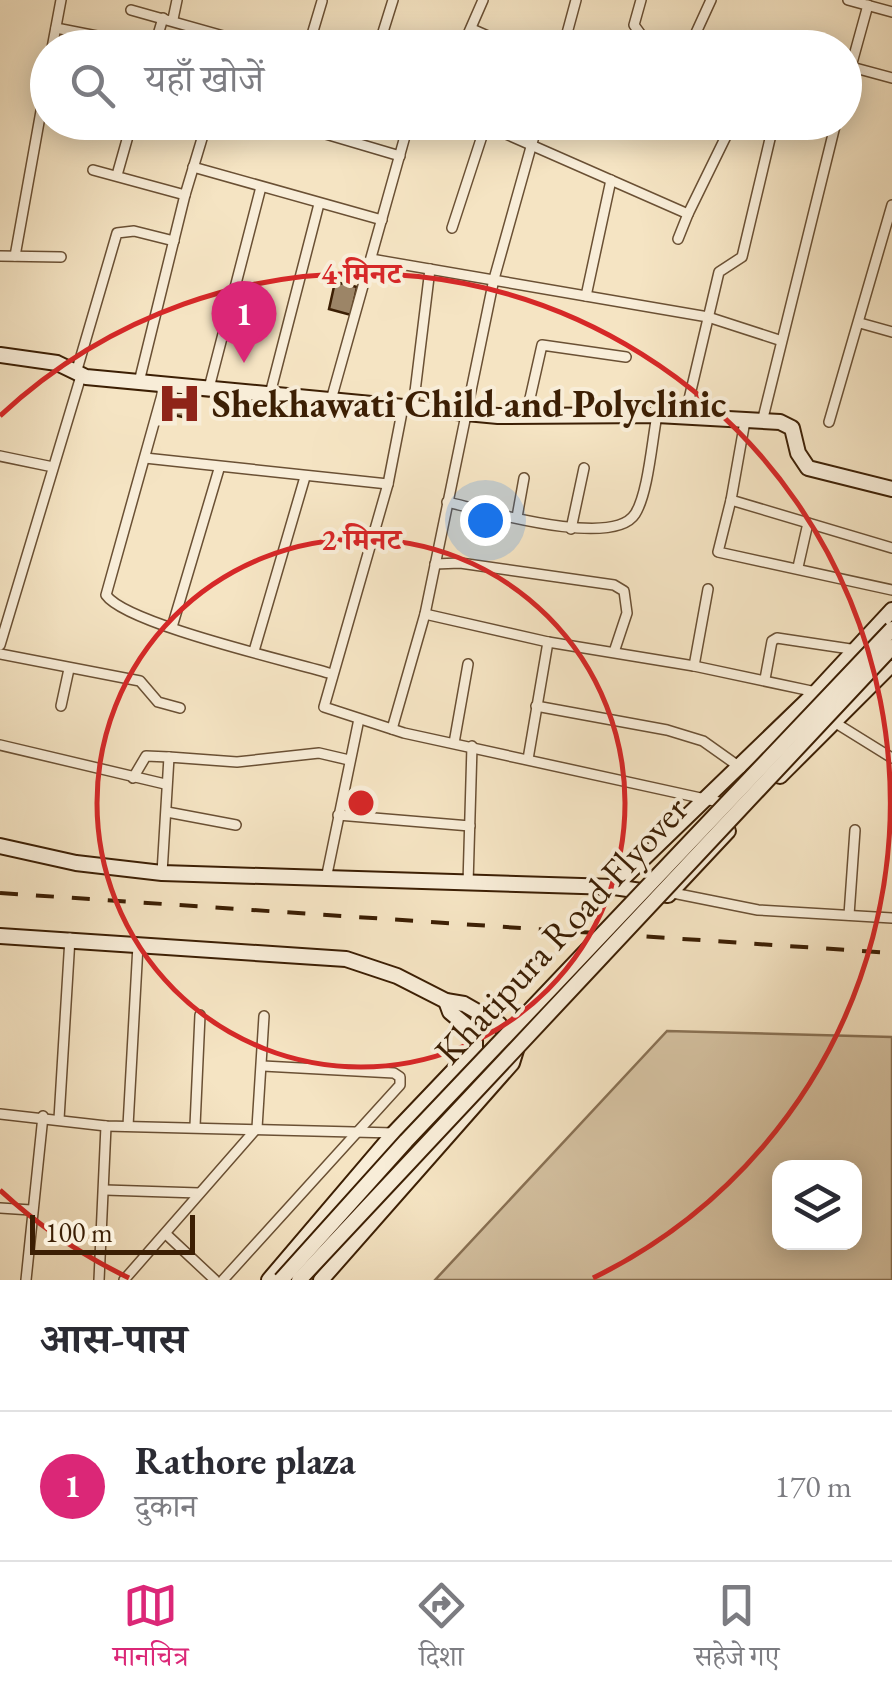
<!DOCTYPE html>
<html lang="hi">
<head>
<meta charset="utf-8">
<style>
  :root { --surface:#fff; --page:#f7f7f7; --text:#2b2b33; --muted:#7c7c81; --line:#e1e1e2; --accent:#db2777 }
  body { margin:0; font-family:"EB Garamond","Noto Serif Devanagari",serif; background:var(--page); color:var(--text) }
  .controls { position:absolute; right:30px; bottom:30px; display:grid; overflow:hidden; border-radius:20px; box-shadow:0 5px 25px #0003 }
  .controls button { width:90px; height:90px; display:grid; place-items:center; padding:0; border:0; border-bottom:2px solid var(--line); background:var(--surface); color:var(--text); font:50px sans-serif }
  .scale { position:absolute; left:30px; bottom:25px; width:165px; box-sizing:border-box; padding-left:10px; border:5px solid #3c1f04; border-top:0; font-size:28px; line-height:35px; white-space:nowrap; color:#3c1f04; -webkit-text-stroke:8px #f8edd8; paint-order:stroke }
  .you { position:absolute; left:485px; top:520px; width:35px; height:35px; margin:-25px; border:8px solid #fff; border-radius:50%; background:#1a73e8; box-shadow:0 0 0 15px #1a73e833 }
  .badge { display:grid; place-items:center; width:65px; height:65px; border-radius:50%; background:var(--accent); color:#fff; font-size:32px; font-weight:700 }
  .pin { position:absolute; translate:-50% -82px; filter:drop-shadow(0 2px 5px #0008) }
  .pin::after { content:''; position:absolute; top:52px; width:35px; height:30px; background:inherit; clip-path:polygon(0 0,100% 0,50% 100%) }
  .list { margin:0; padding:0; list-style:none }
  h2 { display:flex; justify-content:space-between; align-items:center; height:130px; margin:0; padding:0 40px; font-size:42px }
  h2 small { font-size:32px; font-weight:400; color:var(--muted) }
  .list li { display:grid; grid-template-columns:65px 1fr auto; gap:30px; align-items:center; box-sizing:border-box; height:150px; padding:0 40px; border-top:2px solid var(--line) }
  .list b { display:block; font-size:38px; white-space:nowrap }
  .list p { margin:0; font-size:32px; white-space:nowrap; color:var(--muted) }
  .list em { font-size:32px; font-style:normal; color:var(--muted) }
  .icon { flex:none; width:55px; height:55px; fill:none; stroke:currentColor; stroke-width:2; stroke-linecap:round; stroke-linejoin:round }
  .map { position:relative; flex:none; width:892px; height:1280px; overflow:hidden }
  .search { position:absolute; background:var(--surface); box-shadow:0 5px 25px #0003; left:30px; right:30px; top:30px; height:110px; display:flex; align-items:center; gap:25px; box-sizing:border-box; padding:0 35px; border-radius:55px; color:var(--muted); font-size:38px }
  .sheet { height:280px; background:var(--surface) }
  nav { display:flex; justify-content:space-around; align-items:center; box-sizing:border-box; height:140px; border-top:2px solid var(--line); background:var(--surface); font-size:28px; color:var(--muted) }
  nav a { display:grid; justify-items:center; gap:5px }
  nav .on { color:var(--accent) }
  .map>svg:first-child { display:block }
  .green { fill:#d6c3a3; stroke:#897154; stroke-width:2.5; fill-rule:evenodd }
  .building { fill:#9c8567; stroke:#3c1f04; stroke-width:2.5 }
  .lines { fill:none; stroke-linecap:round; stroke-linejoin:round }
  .street-casing { stroke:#6a5034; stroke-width:12 }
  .secondary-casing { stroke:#3c1f04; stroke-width:18 }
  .street { stroke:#f8edd8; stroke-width:9 }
  .secondary { stroke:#f8edd8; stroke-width:14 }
  .rail { stroke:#3c1f04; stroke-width:4; stroke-dasharray:18 18; stroke-linecap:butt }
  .secondary-bridge-casing { stroke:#3c1f04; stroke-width:18; stroke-linecap:butt }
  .secondary-bridge { stroke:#f8edd8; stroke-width:14 }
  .ring { fill:none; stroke:#d62828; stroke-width:5 }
  .labels { text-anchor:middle; stroke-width:8; stroke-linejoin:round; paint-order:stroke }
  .poi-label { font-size:38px; font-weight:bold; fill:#3c1f04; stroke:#f8edd8; text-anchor:start }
  .street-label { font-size:38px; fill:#3c1f04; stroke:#f8edd8 }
  .centre { fill:#d62828; stroke:#f8edd8; stroke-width:5 }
  .ring-label { font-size:30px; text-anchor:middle; font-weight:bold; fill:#d62828; stroke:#f8edd8; stroke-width:8; stroke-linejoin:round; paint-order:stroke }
</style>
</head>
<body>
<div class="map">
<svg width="892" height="1280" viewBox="0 0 892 1280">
  <rect width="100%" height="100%" fill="#f5e4c3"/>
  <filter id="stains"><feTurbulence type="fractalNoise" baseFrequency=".002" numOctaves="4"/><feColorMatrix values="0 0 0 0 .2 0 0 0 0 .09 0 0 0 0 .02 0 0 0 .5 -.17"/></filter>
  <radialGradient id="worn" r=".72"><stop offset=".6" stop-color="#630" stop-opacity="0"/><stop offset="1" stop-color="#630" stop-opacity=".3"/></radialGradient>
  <path class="green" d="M667,1031L892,1037V1280H435ZM780,1168H854V1242H780Z"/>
  <g class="building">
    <path d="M335,282L357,287L351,315L329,309Z"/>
    <path d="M171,389L200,396L195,420L166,413Z"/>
  </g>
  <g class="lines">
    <defs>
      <g id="street">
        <path d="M641,0L634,25L642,36L666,48"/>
        <path d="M848,0L892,12"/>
        <path d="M131,10L266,48"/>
        <path d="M173,19L177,0"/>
        <path d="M56,28L112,39"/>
        <path d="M472,29L515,48"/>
        <path d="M749,41L775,48"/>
        <path d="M52,48L61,0"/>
        <path d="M154,48L163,18"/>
        <path d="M308,48L322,1"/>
        <path d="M378,48L393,0"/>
        <path d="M462,48L483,0"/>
        <path d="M563,48L576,0"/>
        <path d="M689,48L711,0"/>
        <path d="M844,65L892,78"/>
        <path d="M844,92L868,5"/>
        <path d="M285,122L400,156"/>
        <path d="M193,167L382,220"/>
        <path d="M93,170L185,195L207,122"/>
        <path d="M117,175L132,122"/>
        <path d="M452,228L484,130H497L688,214L733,122"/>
        <path d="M678,239L688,214"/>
        <path d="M0,256L61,257"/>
        <path d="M15,256L48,72"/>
        <path d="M371,259L708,317L779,340"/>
        <path d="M586,296L611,180"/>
        <path d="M860,323L892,332"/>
        <path d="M76,373L117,233L134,231L174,241"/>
        <path d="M139,382L185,195"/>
        <path d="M165,384L106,595C126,624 289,661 332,674"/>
        <path d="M209,388L261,187"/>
        <path d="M270,394L319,204"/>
        <path d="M331,400L409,122"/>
        <path d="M403,407L388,484L324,707L404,733L728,804"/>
        <path d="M413,408L430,269"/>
        <path d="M526,416L542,345L626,357"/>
        <path d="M685,416L719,272L742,257L774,122"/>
        <path d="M745,421L731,500L892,548"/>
        <path d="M762,422L836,122"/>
        <path d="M829,422L892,205"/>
        <path d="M0,456L53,467"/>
        <path d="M145,458L388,484"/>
        <path d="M731,500L718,552L892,590"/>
        <path d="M447,502C483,510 613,549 635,514C648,494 652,441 657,415"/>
        <path d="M517,517L524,478"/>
        <path d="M571,529L584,468"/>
        <path d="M435,564L460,563L614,585L624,591L627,613L614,652"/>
        <path d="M798,567L808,523"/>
        <path d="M425,614L548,642L694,666L816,692"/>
        <path d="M172,627L219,469"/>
        <path d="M0,645L81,376"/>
        <path d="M254,651L305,477"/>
        <path d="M0,654L140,681L158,702L180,708"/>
        <path d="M694,666L708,589"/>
        <path d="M765,679L772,641L777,638L857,650"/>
        <path d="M61,706L69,669"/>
        <path d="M536,706L667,730L703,741L741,768"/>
        <path d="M834,722L892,758"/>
        <path d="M392,729L425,614L494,279L538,122"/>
        <path d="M454,743L468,664"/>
        <path d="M0,745L165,784"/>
        <path d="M528,759L548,642"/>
        <path d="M133,778L146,756L169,757"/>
        <path d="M167,812L236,825"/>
        <path d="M338,815L470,826"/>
        <path d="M162,873L169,757L237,762L319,753L349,760"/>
        <path d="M326,879L359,719"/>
        <path d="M468,884L472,746"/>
        <path d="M673,893L758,910L892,918"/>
        <path d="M849,915L855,830"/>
        <path d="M0,1114L106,1126L394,1133"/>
        <path d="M59,1119L70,938"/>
        <path d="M128,1126L138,945"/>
        <path d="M195,1126L200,1015"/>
        <path d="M105,1190L199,1193"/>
        <path d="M0,1208L31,1210"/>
        <path d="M167,1235L215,1280"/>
        <path d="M26,1280L43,1116"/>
        <path d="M99,1280L106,1126"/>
        <path d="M124,1280L257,1128L264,1016"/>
        <path d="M223,1280L400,1085V1077L394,1073L263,1066"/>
      </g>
      <g id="secondary">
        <path d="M0,355L57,363L86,377L498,416L657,415L780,422L792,428L798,453L808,468L892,489"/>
        <path d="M780,776L892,664"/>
        <path d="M0,846L76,863L162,873L614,887L668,895L728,831"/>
        <path d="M614,887L816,692L892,610"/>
        <path d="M0,936L346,959L397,976L446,1001L464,1004L499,1024L517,1047L512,1063L321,1280"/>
        <path d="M269,1280L394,1133L475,1048V1033L450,1012L446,1001"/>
      </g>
    </defs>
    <use href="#street" class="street-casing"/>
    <use href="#secondary" class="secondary-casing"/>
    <use href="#street" class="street"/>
    <use href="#secondary" class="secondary"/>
    <path class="rail" d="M0,893L892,953"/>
    <defs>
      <g id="secondary-bridge">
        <path d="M281,1280L406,1141L892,629"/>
        <path d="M299,1280L892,647"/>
      </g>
    </defs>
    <use href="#secondary-bridge" class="secondary-bridge-casing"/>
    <use href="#secondary-bridge" class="secondary-bridge"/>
  </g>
  <g class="ring">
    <circle cx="361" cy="803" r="264"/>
    <path d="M129 1278A529 529 0 0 1 0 1190M0 416A529 529 0 1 1 593 1278"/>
  </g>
  <defs>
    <symbol id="hospital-bare" viewBox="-9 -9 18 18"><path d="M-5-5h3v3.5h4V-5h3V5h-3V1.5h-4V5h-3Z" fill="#8f2418" stroke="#f8edd8" stroke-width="2.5" paint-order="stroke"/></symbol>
  </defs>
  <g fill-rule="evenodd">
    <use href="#hospital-bare" x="148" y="372" width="63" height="63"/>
  </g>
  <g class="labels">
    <g class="poi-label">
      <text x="212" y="417">Shekhawati Child and Polyclinic</text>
    </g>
    <g class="street-label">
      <text transform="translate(561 930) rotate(-47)" y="13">Khatipura Road Flyover</text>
    </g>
  </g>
  <circle cx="361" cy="803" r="15" class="centre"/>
  <g class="ring-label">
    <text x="361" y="284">4 मिनट</text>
    <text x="361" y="550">2 मिनट</text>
  </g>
  <rect width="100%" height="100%" filter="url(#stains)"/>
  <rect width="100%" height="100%" fill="url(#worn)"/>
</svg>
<div class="controls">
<button><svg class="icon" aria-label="layers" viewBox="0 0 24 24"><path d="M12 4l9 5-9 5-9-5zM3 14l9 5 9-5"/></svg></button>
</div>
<div class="scale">100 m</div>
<div class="you"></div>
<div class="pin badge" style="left:244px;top:363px">1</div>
<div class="search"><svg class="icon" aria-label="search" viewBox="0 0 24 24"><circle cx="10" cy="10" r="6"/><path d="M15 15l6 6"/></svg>यहाँ खोजें</div>
</div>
<section class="sheet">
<h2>आस-पास<small></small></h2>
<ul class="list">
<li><span class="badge">1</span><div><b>Rathore plaza</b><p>दुकान</p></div><em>170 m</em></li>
</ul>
</section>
<nav>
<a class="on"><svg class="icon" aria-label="map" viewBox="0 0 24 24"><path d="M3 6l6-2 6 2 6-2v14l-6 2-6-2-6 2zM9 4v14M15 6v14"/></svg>मानचित्र</a>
<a><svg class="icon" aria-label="directions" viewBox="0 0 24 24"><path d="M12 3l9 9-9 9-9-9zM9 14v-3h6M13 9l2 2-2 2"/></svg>दिशा</a>
<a><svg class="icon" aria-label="saved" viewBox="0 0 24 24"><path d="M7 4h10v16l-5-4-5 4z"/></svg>सहेजे गए</a>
</nav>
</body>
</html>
